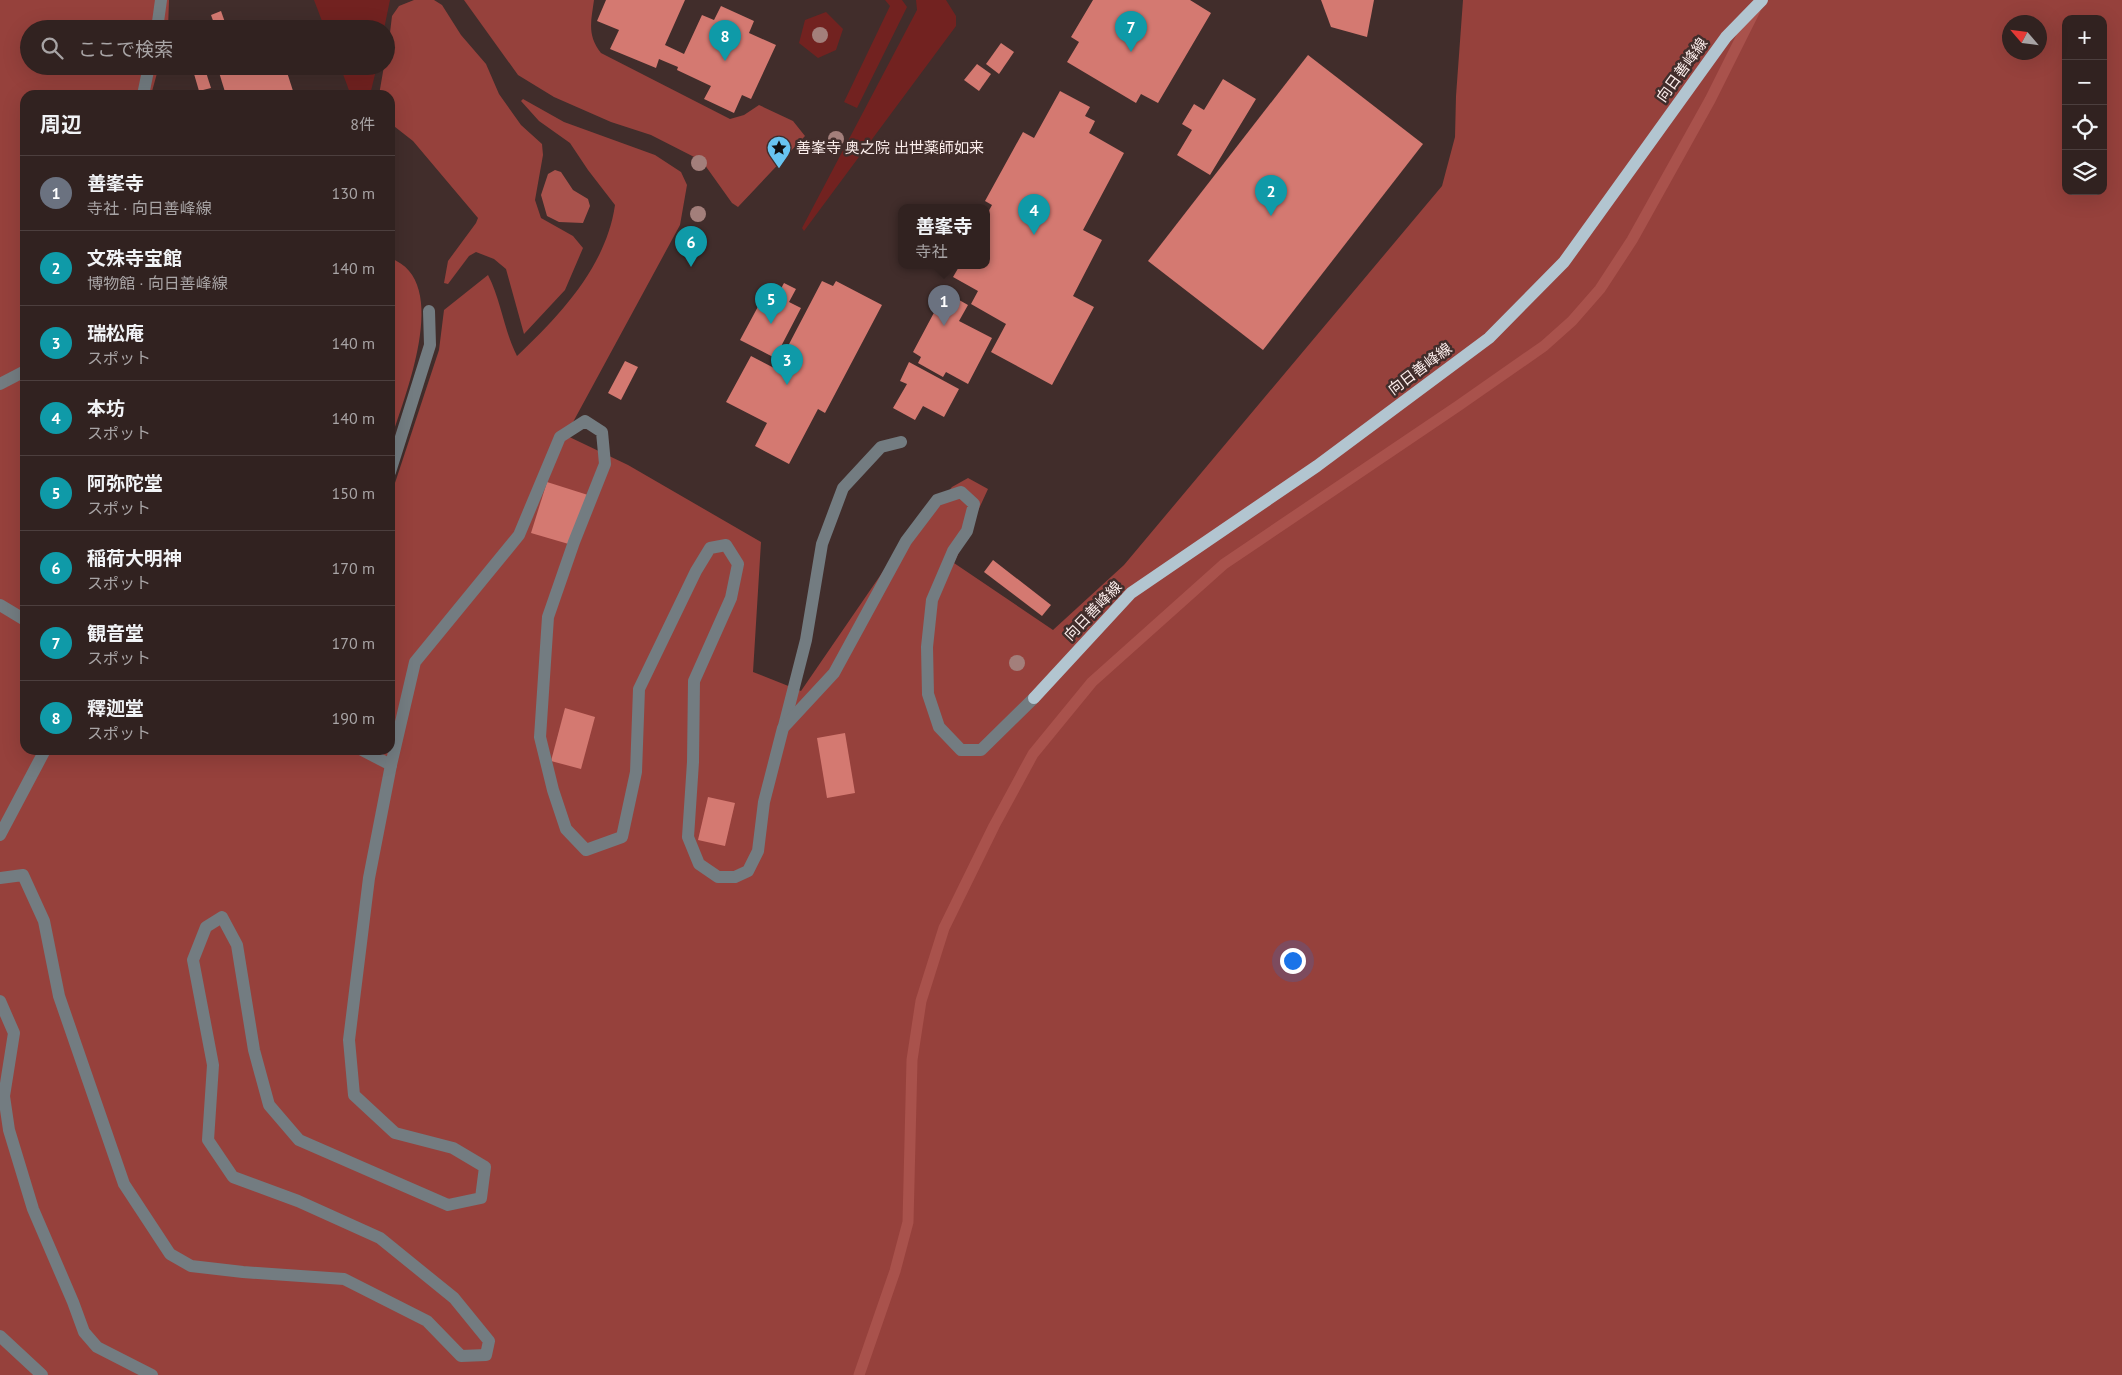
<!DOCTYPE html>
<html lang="ja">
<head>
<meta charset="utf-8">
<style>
  :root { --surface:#312220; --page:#3d2f2d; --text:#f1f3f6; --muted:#a8a4a5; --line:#4c3f3e; --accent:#d93025 }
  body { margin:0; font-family:"PT Sans","Noto Sans JP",sans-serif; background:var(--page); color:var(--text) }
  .controls { position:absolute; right:15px; top:15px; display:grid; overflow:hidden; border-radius:10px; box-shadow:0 5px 20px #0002 }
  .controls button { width:45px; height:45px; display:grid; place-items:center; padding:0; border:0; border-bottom:1px solid var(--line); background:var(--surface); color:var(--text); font:25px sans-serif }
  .compass { position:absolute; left:2002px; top:15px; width:45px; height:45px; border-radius:50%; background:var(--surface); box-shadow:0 5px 20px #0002; rotate:298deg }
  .you { position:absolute; left:1292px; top:960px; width:18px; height:18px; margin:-12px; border:4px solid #fff; border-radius:50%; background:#1a73e8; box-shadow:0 0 0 8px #1a73e833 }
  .badge { display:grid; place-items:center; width:32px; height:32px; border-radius:50%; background:var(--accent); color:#fff; font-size:16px; font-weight:700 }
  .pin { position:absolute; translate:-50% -41px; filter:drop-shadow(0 1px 2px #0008) }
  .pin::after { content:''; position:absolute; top:26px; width:18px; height:15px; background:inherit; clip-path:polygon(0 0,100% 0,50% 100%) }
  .popup { position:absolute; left:898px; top:204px; width:92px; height:65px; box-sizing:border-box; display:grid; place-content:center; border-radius:10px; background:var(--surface); filter:drop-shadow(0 1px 4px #0005); font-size:16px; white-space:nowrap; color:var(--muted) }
  .popup b { font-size:19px; color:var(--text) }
  .popup::after { content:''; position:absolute; left:50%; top:100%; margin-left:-10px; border:10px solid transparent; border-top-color:var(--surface) }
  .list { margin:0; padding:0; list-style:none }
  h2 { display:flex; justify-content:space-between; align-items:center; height:65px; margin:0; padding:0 20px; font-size:21px }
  h2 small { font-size:16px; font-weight:400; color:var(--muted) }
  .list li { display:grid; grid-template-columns:32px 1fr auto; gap:15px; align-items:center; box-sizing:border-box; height:75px; padding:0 20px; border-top:1px solid var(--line) }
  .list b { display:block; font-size:19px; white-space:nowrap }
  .list p { margin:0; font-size:16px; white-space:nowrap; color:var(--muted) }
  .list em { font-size:16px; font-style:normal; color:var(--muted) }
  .icon { flex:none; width:28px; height:28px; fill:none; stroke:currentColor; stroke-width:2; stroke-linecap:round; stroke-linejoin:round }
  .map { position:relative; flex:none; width:2122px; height:1375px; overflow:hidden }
  .search { position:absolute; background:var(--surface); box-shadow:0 5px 20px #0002; left:20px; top:20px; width:375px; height:55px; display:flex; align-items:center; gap:12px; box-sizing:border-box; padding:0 18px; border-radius:28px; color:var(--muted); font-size:19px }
  .panel { position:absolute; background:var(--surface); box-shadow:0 5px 20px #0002; left:20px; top:90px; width:375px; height:665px; border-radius:15px }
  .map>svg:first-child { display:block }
  .green { fill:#722220 }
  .forest { fill:#96413c; fill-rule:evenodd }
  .water { fill:#a9524c }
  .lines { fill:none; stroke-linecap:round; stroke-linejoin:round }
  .stream { stroke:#a9524c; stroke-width:11 }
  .building { fill:#d47971 }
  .minor { stroke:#737c81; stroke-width:12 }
  .major { stroke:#b2c5d0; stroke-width:12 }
  .tree { fill:#a37f7b }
  .labels { text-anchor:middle; stroke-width:5; stroke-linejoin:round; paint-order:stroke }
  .street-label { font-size:15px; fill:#fbedeb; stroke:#412d2b }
  .poi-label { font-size:15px; fill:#fbedeb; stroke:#412d2b; text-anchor:start }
</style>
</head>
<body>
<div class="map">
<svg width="2122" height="1375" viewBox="0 0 2122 1375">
  <rect width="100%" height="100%" fill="#412d2b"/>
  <g class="green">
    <path d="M314,0H390L384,29H325Z"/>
    <path d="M885,0H902L907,7L857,108L844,102L890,6Z"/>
    <path d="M916,0H946L956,16V26L804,231L802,228L917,10Z"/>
    <path d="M826,12L843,29L836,50L818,58L799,43L805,20Z"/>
    <path d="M340,66H377L370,95L350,93Z"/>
  </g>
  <g class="forest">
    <path d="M0,0H169L168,29H29V66H159L151,95H25V750H390V498L439,350L444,310L488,275C501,300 504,331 517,356C560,315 606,267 615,205L588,170L570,143L539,121L521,101L523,99L564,122L655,155L681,172L687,185L680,225L572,424L561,433L628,465L761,542L753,672L801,691L895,554L952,487L968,478L988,489L954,563L1053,630L1124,565L1442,186L1455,137L1456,96L1463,0H2122V1375H0ZM2066,19H2103V191H2066ZM2010,22H2040V52H2010Z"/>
    <path d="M414,0H434L442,5L461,35L486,64L499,94L521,125L542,144L543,155L535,200L541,218L573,236L583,248L565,290L524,334L506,269L494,259L476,252L469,256L448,284L444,283L448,261L476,223L478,218L413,141L390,123V95H379L384,66H386L392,16L399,6Z"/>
    <path d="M464,0H594C591,22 587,35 601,53L730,119L744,115L759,105L793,121L805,136L738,207L732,203L702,161L651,135L611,122L554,97L518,75Z"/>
    <path d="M390,258C454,281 403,399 390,443Z"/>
  </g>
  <path class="water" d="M555,170L561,172L573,190L588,199L590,206L583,223L559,222L547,216L541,195L548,174Z"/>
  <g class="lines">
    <path class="stream" d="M859,1375L895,1271L908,1222L912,1060L921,1001L944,928L994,826L1033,754L1092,682L1224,564L1458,406L1544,346L1572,321L1600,289L1632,240L1710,100L1755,10"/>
  </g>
  <g class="building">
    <path d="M606,0H685L665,45L684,54L702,15L714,20L721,6L754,21L749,33L776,45L751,99L742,95L734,113L704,99L711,86L677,70L678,67L659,59L656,68L610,49L619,30L597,21Z"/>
    <path d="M1093,0H1190L1211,13L1158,103L1141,94L1136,103L1067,62L1079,42L1071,37Z"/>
    <path d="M1321,0H1374L1367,37L1331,27Z"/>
    <path d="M221,11L227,28L216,29L211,15Z"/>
    <path d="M1001,43L1014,52L999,74L986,64Z"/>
    <path d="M1308,55L1423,144L1263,350L1148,261Z"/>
    <path d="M977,64L991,74L979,91L964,80Z"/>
    <path d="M204,66L211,88L199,91L192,67Z"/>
    <path d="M217,66H285L294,94L226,95Z"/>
    <path d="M1223,79L1256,99L1210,175L1177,155L1192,130L1182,124L1194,104L1204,110Z"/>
    <path d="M1060,91L1090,107L1085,116L1095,121L1089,133L1124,153L1083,230L1102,240L1073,296L1094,307L1052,385L991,352L1006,324L971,304L978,291L953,277L960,265H986V216L992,205L985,201L1023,132L1034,138Z"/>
    <path d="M822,281L833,286L836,281L882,305L825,413L818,409L789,464L755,446L767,423L726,402L751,356L776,369Z"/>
    <path d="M784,283L796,289L789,302L801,308L775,358L740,340L767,290L777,296Z"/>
    <path d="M945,292L968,305L959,321L992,338L968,384L946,372L943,377L918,363L921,357L913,352Z"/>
    <path d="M625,361L638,367L621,400L608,393Z"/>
    <path d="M909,362L959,389L944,417L923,406L915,420L893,408L907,384L900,381Z"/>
    <path d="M547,482L588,495L572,545L531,533Z"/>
    <path d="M993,560L1051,605L1042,616L984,572Z"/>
    <path d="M565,708L595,717L581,769L551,761Z"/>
    <path d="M845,733L855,793L827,798L817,738Z"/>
    <path d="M708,797L735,803L725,846L698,840Z"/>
  </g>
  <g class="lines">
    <g class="minor">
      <path d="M157,29L161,0"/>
      <path d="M143,95L149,66"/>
      <path d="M0,384L25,371"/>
      <path d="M390,472L430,345L429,311"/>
      <path d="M0,605L25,620"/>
      <path d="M784,726L806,640L822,544L843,488L881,447L901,442"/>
      <path d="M362,750L391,765"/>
      <path d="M0,835L45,750"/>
      <path d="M0,878L23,875L44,921L59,996L124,1184L170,1254L191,1266L243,1272L344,1279L427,1321L461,1356L486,1355L489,1341L454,1298L380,1238L298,1201L233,1177L208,1140L213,1065L193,960L206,927L222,917L237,945L254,1050L269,1105L299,1140L448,1205L481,1198L485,1167L453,1148L395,1133L354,1095L349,1040L369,878L391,765L415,662L519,535L560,437L585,421L602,432L605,464L574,542L548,617L540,737L553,790L566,829L586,850L622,837L636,772L639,689L696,571L710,548L726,545L738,564L731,598L694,681L693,762L688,837L699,864L718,877H735L748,871L758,851L764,802L783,728L834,673L906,541L937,500L961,492L974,504L967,531L953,551L932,600L927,647L928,694L939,727L961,750H981L1034,698"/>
      <path d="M0,1001L14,1033L4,1096L9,1130L33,1209L73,1302L84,1332L97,1347L152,1375"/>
      <path d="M0,1336L42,1375"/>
    </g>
    <path class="major" d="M1034,698L1131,593L1317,466L1489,338L1564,262L1726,37L1762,0"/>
  </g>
  <g class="tree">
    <circle cx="820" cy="35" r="8"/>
    <circle cx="836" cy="139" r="8"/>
    <circle cx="699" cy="163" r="8"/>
    <circle cx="698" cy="214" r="8"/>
    <circle cx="1017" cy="663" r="8"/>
  </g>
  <defs>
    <symbol id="sight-pin" viewBox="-11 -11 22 30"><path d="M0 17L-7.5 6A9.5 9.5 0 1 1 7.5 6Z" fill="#68c4f0" stroke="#412d2b"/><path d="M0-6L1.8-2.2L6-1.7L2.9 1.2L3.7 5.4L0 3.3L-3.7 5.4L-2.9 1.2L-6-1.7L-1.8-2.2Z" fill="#111"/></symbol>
  </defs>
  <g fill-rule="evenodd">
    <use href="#sight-pin" x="765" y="134" width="28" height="38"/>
  </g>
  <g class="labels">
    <g class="street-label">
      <text transform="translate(1682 70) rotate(-54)" y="5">向日善峰線</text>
      <text transform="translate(1420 369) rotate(-37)" y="5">向日善峰線</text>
      <text transform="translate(1093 611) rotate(-46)" y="5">向日善峰線</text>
    </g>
    <g class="poi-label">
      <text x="796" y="153">善峯寺 奥之院 出世薬師如来</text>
    </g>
  </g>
</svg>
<div class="controls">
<button>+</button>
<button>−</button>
<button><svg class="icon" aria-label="locate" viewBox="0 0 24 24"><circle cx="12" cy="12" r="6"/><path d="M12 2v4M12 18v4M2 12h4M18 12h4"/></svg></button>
<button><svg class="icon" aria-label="layers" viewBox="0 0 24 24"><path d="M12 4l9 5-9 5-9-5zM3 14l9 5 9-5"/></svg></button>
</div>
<svg class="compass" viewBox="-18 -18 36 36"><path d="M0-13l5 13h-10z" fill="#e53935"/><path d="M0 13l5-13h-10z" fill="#a8a4a5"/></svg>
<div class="you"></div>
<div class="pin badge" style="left:944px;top:326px;background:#6b7280">1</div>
<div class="popup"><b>善峯寺</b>寺社</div>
<div class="pin badge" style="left:1271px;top:216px;background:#0f9aa8">2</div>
<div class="pin badge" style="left:787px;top:385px;background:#0f9aa8">3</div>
<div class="pin badge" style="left:1034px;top:235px;background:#0f9aa8">4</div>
<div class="pin badge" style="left:771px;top:324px;background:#0f9aa8">5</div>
<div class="pin badge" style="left:691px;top:267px;background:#0f9aa8">6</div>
<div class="pin badge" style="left:1131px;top:52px;background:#0f9aa8">7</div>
<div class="pin badge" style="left:725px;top:61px;background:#0f9aa8">8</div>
<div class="search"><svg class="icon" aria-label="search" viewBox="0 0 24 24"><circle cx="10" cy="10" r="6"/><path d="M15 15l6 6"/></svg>ここで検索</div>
<section class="panel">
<h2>周辺<small>8件</small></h2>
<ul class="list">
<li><span class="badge" style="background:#6b7280">1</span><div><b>善峯寺</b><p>寺社 · 向日善峰線</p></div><em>130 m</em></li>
<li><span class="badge" style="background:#0f9aa8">2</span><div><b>文殊寺宝館</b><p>博物館 · 向日善峰線</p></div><em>140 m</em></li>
<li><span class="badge" style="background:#0f9aa8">3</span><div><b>瑞松庵</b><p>スポット</p></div><em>140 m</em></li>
<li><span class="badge" style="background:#0f9aa8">4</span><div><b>本坊</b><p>スポット</p></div><em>140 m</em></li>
<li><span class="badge" style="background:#0f9aa8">5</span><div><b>阿弥陀堂</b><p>スポット</p></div><em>150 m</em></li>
<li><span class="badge" style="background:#0f9aa8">6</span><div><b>稲荷大明神</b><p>スポット</p></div><em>170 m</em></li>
<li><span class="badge" style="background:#0f9aa8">7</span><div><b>観音堂</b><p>スポット</p></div><em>170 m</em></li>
<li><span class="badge" style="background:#0f9aa8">8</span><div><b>釋迦堂</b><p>スポット</p></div><em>190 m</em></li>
</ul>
</section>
</div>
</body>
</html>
